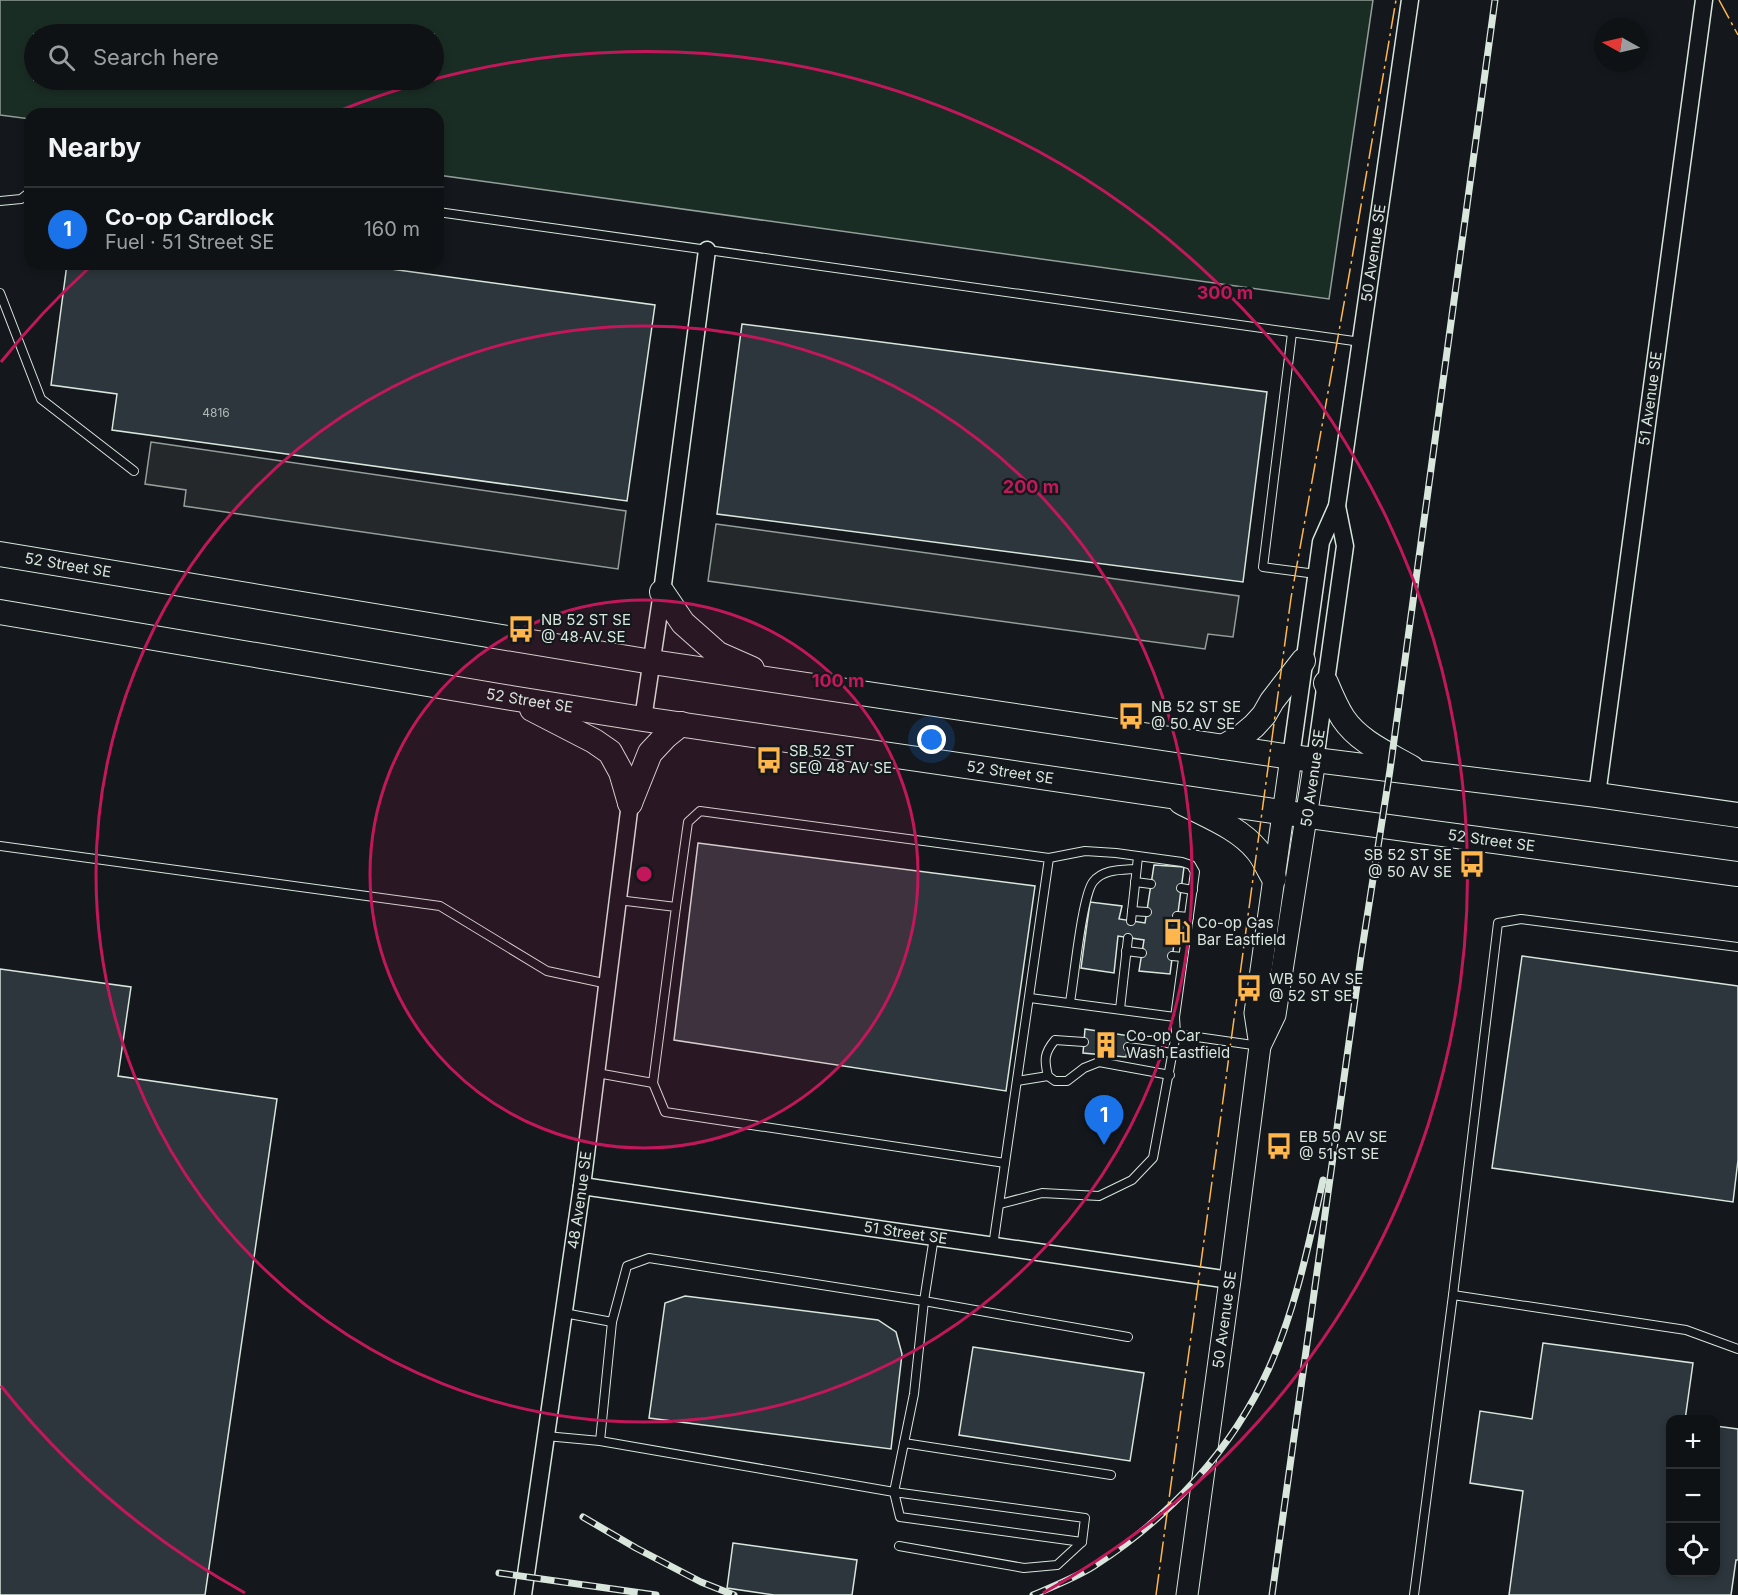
<!DOCTYPE html>
<html lang="en">
<head>
<meta charset="utf-8">
<style>
  :root { --surface:#0f1215; --page:#1d2022; --text:#f1f3f6; --muted:#9b9ea0; --line:#2f3234; --accent:#1a73e8 }
  body { margin:0; font-family:Inter,sans-serif; background:var(--page); color:var(--text) }
  .controls { position:absolute; right:18px; bottom:18px; display:grid; overflow:hidden; border-radius:12px; box-shadow:0 3px 9px #0003 }
  .controls button { width:54px; height:54px; display:grid; place-items:center; padding:0; border:0; border-bottom:2px solid var(--line); background:var(--surface); color:var(--text); font:30px sans-serif }
  .compass { position:absolute; left:1594px; top:18px; width:54px; height:54px; border-radius:50%; background:var(--surface); box-shadow:0 3px 9px #0003; rotate:278deg }
  .you { position:absolute; left:932px; top:740px; width:21px; height:21px; margin:-15px; border:4px solid #fff; border-radius:50%; background:#1a73e8; box-shadow:0 0 0 9px #1a73e833 }
  .badge { display:grid; place-items:center; width:39px; height:39px; border-radius:50%; background:var(--accent); color:#fff; font-size:20px; font-weight:700 }
  .pin { position:absolute; translate:-50% -50px; filter:drop-shadow(0 2px 3px #0008) }
  .pin::after { content:''; position:absolute; top:32px; width:21px; height:18px; background:inherit; clip-path:polygon(0 0,100% 0,50% 100%) }
  .list { margin:0; padding:0; list-style:none }
  h2 { display:flex; justify-content:space-between; align-items:center; height:78px; margin:0; padding:0 24px; font-size:26px }
  h2 small { font-size:20px; font-weight:400; color:var(--muted) }
  .list li { display:grid; grid-template-columns:39px 1fr auto; gap:18px; align-items:center; box-sizing:border-box; height:84px; padding:0 24px; border-top:2px solid var(--line) }
  .list b { display:block; font-size:22px; white-space:nowrap }
  .list p { margin:0; font-size:20px; white-space:nowrap; color:var(--muted) }
  .list em { font-size:20px; font-style:normal; color:var(--muted) }
  .icon { flex:none; width:33px; height:33px; fill:none; stroke:currentColor; stroke-width:2; stroke-linecap:round; stroke-linejoin:round }
  .map { position:relative; flex:none; width:1738px; height:1595px; overflow:hidden }
  .search { position:absolute; background:var(--surface); box-shadow:0 3px 9px #0003; left:24px; top:24px; width:420px; height:66px; display:flex; align-items:center; gap:15px; box-sizing:border-box; padding:0 21px; border-radius:33px; color:var(--muted); font-size:22px }
  .panel { position:absolute; background:var(--surface); box-shadow:0 3px 9px #0003; left:24px; top:108px; width:420px; height:162px; border-radius:18px }
  .map>svg:first-child { display:block }
  .green { fill:#1a2d24; stroke:#939e99; stroke-width:1.5; fill-rule:evenodd }
  .parking { fill:#24282b; stroke:#939e99; stroke-width:1.5 }
  .building { fill:#2c363c; stroke:#d8e6dc; stroke-width:1.5 }
  .lines { fill:none; stroke-linecap:round; stroke-linejoin:round }
  .service-casing { stroke:#d8e6dc; stroke-width:10 }
  .minor-casing { stroke:#d8e6dc; stroke-width:19 }
  .tertiary-casing { stroke:#d8e6dc; stroke-width:23 }
  .secondary-casing { stroke:#d8e6dc; stroke-width:26 }
  .service { stroke:#14181c; stroke-width:8 }
  .minor { stroke:#14181c; stroke-width:16 }
  .tertiary { stroke:#14181c; stroke-width:21 }
  .secondary { stroke:#14181c; stroke-width:24 }
  .rail-casing { stroke:#d8e6dc; stroke-width:7 }
  .rail { stroke:#14181c; stroke-width:4.5; stroke-dasharray:14; stroke-linecap:butt }
  .power { stroke:#ffb74d; stroke-width:1.5; stroke-dasharray:21 4.5 3 4.5; stroke-linecap:butt }
  .ring { fill:none; stroke:#c2185b; stroke-width:3 }
  .labels { text-anchor:middle; stroke-width:4.5; stroke-linejoin:round; paint-order:stroke }
  .number-label { font-size:12px; fill:#adbab4 }
  .street-label { font-size:15px; fill:#d8e6dc; stroke:#14181c }
  .poi-label { font-size:15px; fill:#d8e6dc; stroke:#14181c; text-anchor:start }
  .centre { fill:#c2185b; stroke:#14181c; stroke-width:3 }
  .ring-label { font-size:18px; text-anchor:middle; font-weight:bold; fill:#c2185b; stroke:#14181c; stroke-width:4.5; stroke-linejoin:round; paint-order:stroke }
</style>
</head>
<body>
<div class="map">
<svg width="1738" height="1595" viewBox="0 0 1738 1595">
  <rect width="100%" height="100%" fill="#14181c"/>
  <path class="green" d="M0,0H1373L1329,299L438,175V114H30V119L0,115ZM34,34H434V80H34Z"/>
  <g class="parking">
    <path d="M151,442L626,511L618,569L184,506L186,490L145,484Z"/>
    <path d="M716,524L1239,596L1233,637L1208,634L1205,649L708,581Z"/>
  </g>
  <g class="building">
    <path d="M67,264H354L655,305L627,501L112,430L117,394L51,385Z"/>
    <path d="M742,324L1267,392L1243,582L717,514Z"/>
    <path d="M698,843L1035,886L1006,1091L674,1040Z"/>
    <path d="M1154,865L1184,867L1170,974L1139,971L1144,940L1118,936L1114,973L1081,968L1090,902L1122,906L1119,919L1145,923Z"/>
    <path d="M1522,956L1738,986V1160L1733,1202L1492,1168Z"/>
    <path d="M0,969L131,987L118,1076L277,1099L205,1595H0Z"/>
    <path d="M1085,1029L1130,1036L1126,1057L1083,1053Z"/>
    <path d="M685,1296L878,1320L896,1332L902,1354L891,1449L649,1418L665,1303Z"/>
    <path d="M1543,1343L1693,1363L1685,1420H1670V1572H1716V1426L1738,1429V1560H1736L1731,1595H1509L1523,1491L1470,1483L1480,1411L1532,1419Z"/>
    <path d="M973,1347L1144,1373L1130,1461L959,1435Z"/>
    <path d="M733,1543L857,1560L852,1595H774L727,1588Z"/>
  </g>
  <g class="lines">
    <defs>
      <g id="service">
        <path d="M0,201L21,199L30,192"/>
        <path d="M438,212L1361,342"/>
        <path d="M0,293L41,399L134,471"/>
        <path d="M1292,333L1263,567L1316,574"/>
        <path d="M0,846L440,906L547,971L608,984"/>
        <path d="M1049,858L1085,851L1116,853L1182,862L1191,865L1195,872L1175,1017"/>
        <path d="M1135,882L1151,884"/>
        <path d="M1181,888L1193,890"/>
        <path d="M1132,911L1147,912"/>
        <path d="M1177,916L1189,917"/>
        <path d="M1131,921L1138,857"/>
        <path d="M1126,951L1142,953"/>
        <path d="M1172,956L1183,957"/>
        <path d="M1030,998L1175,1017L1176,1034L1260,1046"/>
        <path d="M1070,1002C1074,980 1082,896 1093,882C1103,869 1121,870 1136,869"/>
        <path d="M1120,1009L1128,938"/>
        <path d="M1084,1042L1055,1040C1044,1053 1044,1060 1048,1076L1055,1081H1067L1084,1068L1099,1062L1170,1075"/>
        <path d="M1128,1047L1173,1053"/>
        <path d="M597,1073L653,1083L676,907L618,900"/>
        <path d="M1017,1081L1048,1076"/>
        <path d="M653,1083L665,1112L1005,1163L1049,858L700,811L688,822L676,907"/>
        <path d="M1000,1204L1042,1193L1099,1196L1132,1180L1153,1158L1176,1034"/>
        <path d="M993,1246L1005,1163"/>
        <path d="M1453,1295L1498,923L1521,919L1738,947"/>
        <path d="M564,1313L612,1322"/>
        <path d="M546,1436L600,1441L894,1492L914,1394L924,1301L934,1237"/>
        <path d="M600,1441L612,1322L627,1266L649,1258L924,1301L1128,1337"/>
        <path d="M904,1443L1111,1475"/>
        <path d="M894,1492L1085,1518L1082,1542L900,1517Z"/>
        <path d="M899,1546L1024,1568L1057,1565L1082,1542"/>
        <path d="M1414,1595L1453,1295L1686,1330L1738,1349"/>
      </g>
      <g id="minor">
        <path d="M643,719L662,592L707,250"/>
        <path id="s1" d="M1291,757L1321,542L1337,506L1410,0"/>
        <path d="M1315,760L1345,546L1337,506"/>
        <path id="s2" d="M1597,795L1704,0"/>
        <path id="s3" d="M582,1186L1230,1280"/>
        <path id="s4" d="M523,1595L582,1186L630,803"/>
      </g>
      <g id="tertiary">
        <path d="M1260,1046L1275,1015L1315,760"/>
        <path id="s5" d="M1187,1595L1230,1280L1260,1046L1255,1013L1291,757"/>
      </g>
      <g id="secondary">
        <path id="s6" d="M0,554L652,662L1291,757L1597,795L1738,815"/>
        <path d="M662,592L683,623L718,654L752,669"/>
        <path id="s7" d="M0,612L511,698L643,719L1308,816L1738,874"/>
        <path d="M1326,683C1331,695 1336,707 1343,718C1359,742 1388,754 1412,768"/>
        <path d="M532,709L594,741L610,752L621,772L630,803"/>
        <path d="M1223,747L1242,736L1254,726L1264,715L1272,701L1303,661"/>
        <path d="M1181,802C1207,816 1238,827 1257,850C1264,858 1268,869 1274,878"/>
        <path d="M630,803L650,753L665,737L681,724"/>
      </g>
    </defs>
    <use href="#service" class="service-casing"/>
    <use href="#minor" class="minor-casing"/>
    <use href="#tertiary" class="tertiary-casing"/>
    <use href="#secondary" class="secondary-casing"/>
    <use href="#service" class="service"/>
    <use href="#minor" class="minor"/>
    <use href="#tertiary" class="tertiary"/>
    <use href="#secondary" class="secondary"/>
    <defs>
      <g id="rail">
        <path d="M583,1517L636,1548L701,1582L734,1595"/>
        <path d="M499,1573L656,1595"/>
        <path d="M1033,1595C1054,1586 1075,1578 1094,1566C1169,1518 1233,1449 1269,1368C1296,1308 1309,1243 1323,1180"/>
        <path d="M1272,1595L1361,956L1390,770L1495,0"/>
      </g>
    </defs>
    <use href="#rail" class="rail-casing"/>
    <use href="#rail" class="rail"/>
    <g class="power">
      <path d="M1719,0L1738,35"/>
      <path d="M1156,1595L1291,598L1350,270L1396,0"/>
    </g>
  </g>
  <circle cx="644" cy="874" r="274" fill="#c2185b" fill-opacity=".12"/>
  <g class="ring">
    <circle cx="644" cy="874" r="274"/>
    <circle cx="644" cy="874" r="548"/>
    <path d="M245 1593A822 822 0 0 1 1 1386M1 362A822 822 0 0 1 89 268M336 112A822 822 0 0 1 1043 1593"/>
  </g>
  <defs>
    <symbol id="bus-bare" viewBox="-9 -9 18 18"><path d="M-5-6H5V4H4V6H2V4H-2V6H-4V4H-5ZM-3.5-4V0h7V-4ZM-3.5 1.2v1.5H-2V1.2ZM2 1.2v1.5H3.5V1.2Z" fill="#ffb74d" stroke="#14181c" stroke-width="2.5" paint-order="stroke"/></symbol>
    <symbol id="fuel-bare" viewBox="-9 -9 18 18"><path d="M-5.5-6h7V0h2V4h1.3V-2.5L3-4.5l.8-.8L6-3V5H2.5V1h-1V6h-7ZM-4.2-4.7v3.2H.2V-4.7Z" fill="#ffb74d" stroke="#14181c" stroke-width="2.5" paint-order="stroke"/></symbol>
    <symbol id="building-bare" viewBox="-9 -9 18 18"><path d="M-4-6H4V6H1V3H-1V6H-4ZM-2.5-4.3h1.7v1.8h-1.7ZM.8-4.3h1.7v1.8H.8ZM-2.5-1h1.7V.8h-1.7ZM.8-1h1.7V.8H.8Z" fill="#ffb74d" stroke="#14181c" stroke-width="2.5" paint-order="stroke"/></symbol>
  </defs>
  <g fill-rule="evenodd">
    <use href="#bus-bare" x="502" y="610" width="38" height="38"/>
    <use href="#bus-bare" x="1112" y="697" width="38" height="38"/>
    <use href="#bus-bare" x="750" y="741" width="38" height="38"/>
    <use href="#bus-bare" x="1453" y="845" width="38" height="38"/>
    <use href="#fuel-bare" x="1158" y="913" width="38" height="38"/>
    <use href="#bus-bare" x="1230" y="969" width="38" height="38"/>
    <use href="#building-bare" x="1087" y="1026" width="38" height="38"/>
    <use href="#bus-bare" x="1260" y="1127" width="38" height="38"/>
  </g>
  <g class="labels">
    <g class="number-label">
      <text x="216" y="417">4816</text>
    </g>
    <g class="street-label">
      <text dy="5" stroke="none"><textPath href="#s1" startOffset="512">50 Avenue SE</textPath></text>
      <text dy="5" stroke="none"><textPath href="#s2" startOffset="400">51 Avenue SE</textPath></text>
      <text dy="5" stroke="none"><textPath href="#s6" startOffset="69">52 Street SE</textPath></text>
      <text dy="5" stroke="none"><textPath href="#s7" startOffset="537">52 Street SE</textPath></text>
      <text dy="5" stroke="none"><textPath href="#s7" startOffset="1023">52 Street SE</textPath></text>
      <text transform="translate(1313 778) rotate(-82)" y="5">50 Avenue SE</text>
      <text dy="5" stroke="none"><textPath href="#s7" startOffset="1509">52 Street SE</textPath></text>
      <text dy="5" stroke="none"><textPath href="#s4" startOffset="399">48 Avenue SE</textPath></text>
      <text dy="5" stroke="none"><textPath href="#s3" startOffset="327">51 Street SE</textPath></text>
      <text dy="5" stroke="none"><textPath href="#s5" startOffset="278">50 Avenue SE</textPath></text>
    </g>
    <g class="poi-label">
      <text x="541" y="625">NB 52 ST SE<tspan x="541" dy="17">@ 48 AV SE</tspan></text>
      <text x="1151" y="712">NB 52 ST SE<tspan x="1151" dy="17">@ 50 AV SE</tspan></text>
      <text x="789" y="756">SB 52 ST<tspan x="789" dy="17">SE@ 48 AV SE</tspan></text>
      <text x="1452" y="860" text-anchor="end">SB 52 ST SE<tspan x="1452" dy="17">@ 50 AV SE</tspan></text>
      <text x="1197" y="928">Co-op Gas<tspan x="1197" dy="17">Bar Eastfield</tspan></text>
      <text x="1269" y="984">WB 50 AV SE<tspan x="1269" dy="17">@ 52 ST SE</tspan></text>
      <text x="1126" y="1041">Co-op Car<tspan x="1126" dy="17">Wash Eastfield</tspan></text>
      <text x="1299" y="1142">EB 50 AV SE<tspan x="1299" dy="17">@ 51 ST SE</tspan></text>
    </g>
  </g>
  <circle cx="644" cy="874" r="9" class="centre"/>
  <g class="ring-label">
    <text x="1225" y="299">300 m</text>
    <text x="1031" y="493">200 m</text>
    <text x="838" y="687">100 m</text>
  </g>
</svg>
<div class="controls">
<button>+</button>
<button>−</button>
<button><svg class="icon" aria-label="locate" viewBox="0 0 24 24"><circle cx="12" cy="12" r="6"/><path d="M12 2v4M12 18v4M2 12h4M18 12h4"/></svg></button>
</div>
<svg class="compass" viewBox="-18 -18 36 36"><path d="M0-13l5 13h-10z" fill="#e53935"/><path d="M0 13l5-13h-10z" fill="#9b9ea0"/></svg>
<div class="you"></div>
<div class="pin badge" style="left:1104px;top:1145px">1</div>
<div class="search"><svg class="icon" aria-label="search" viewBox="0 0 24 24"><circle cx="10" cy="10" r="6"/><path d="M15 15l6 6"/></svg>Search here</div>
<section class="panel">
<h2>Nearby<small></small></h2>
<ul class="list">
<li><span class="badge">1</span><div><b>Co-op Cardlock</b><p>Fuel · 51 Street SE</p></div><em>160 m</em></li>
</ul>
</section>
</div>
</body>
</html>
